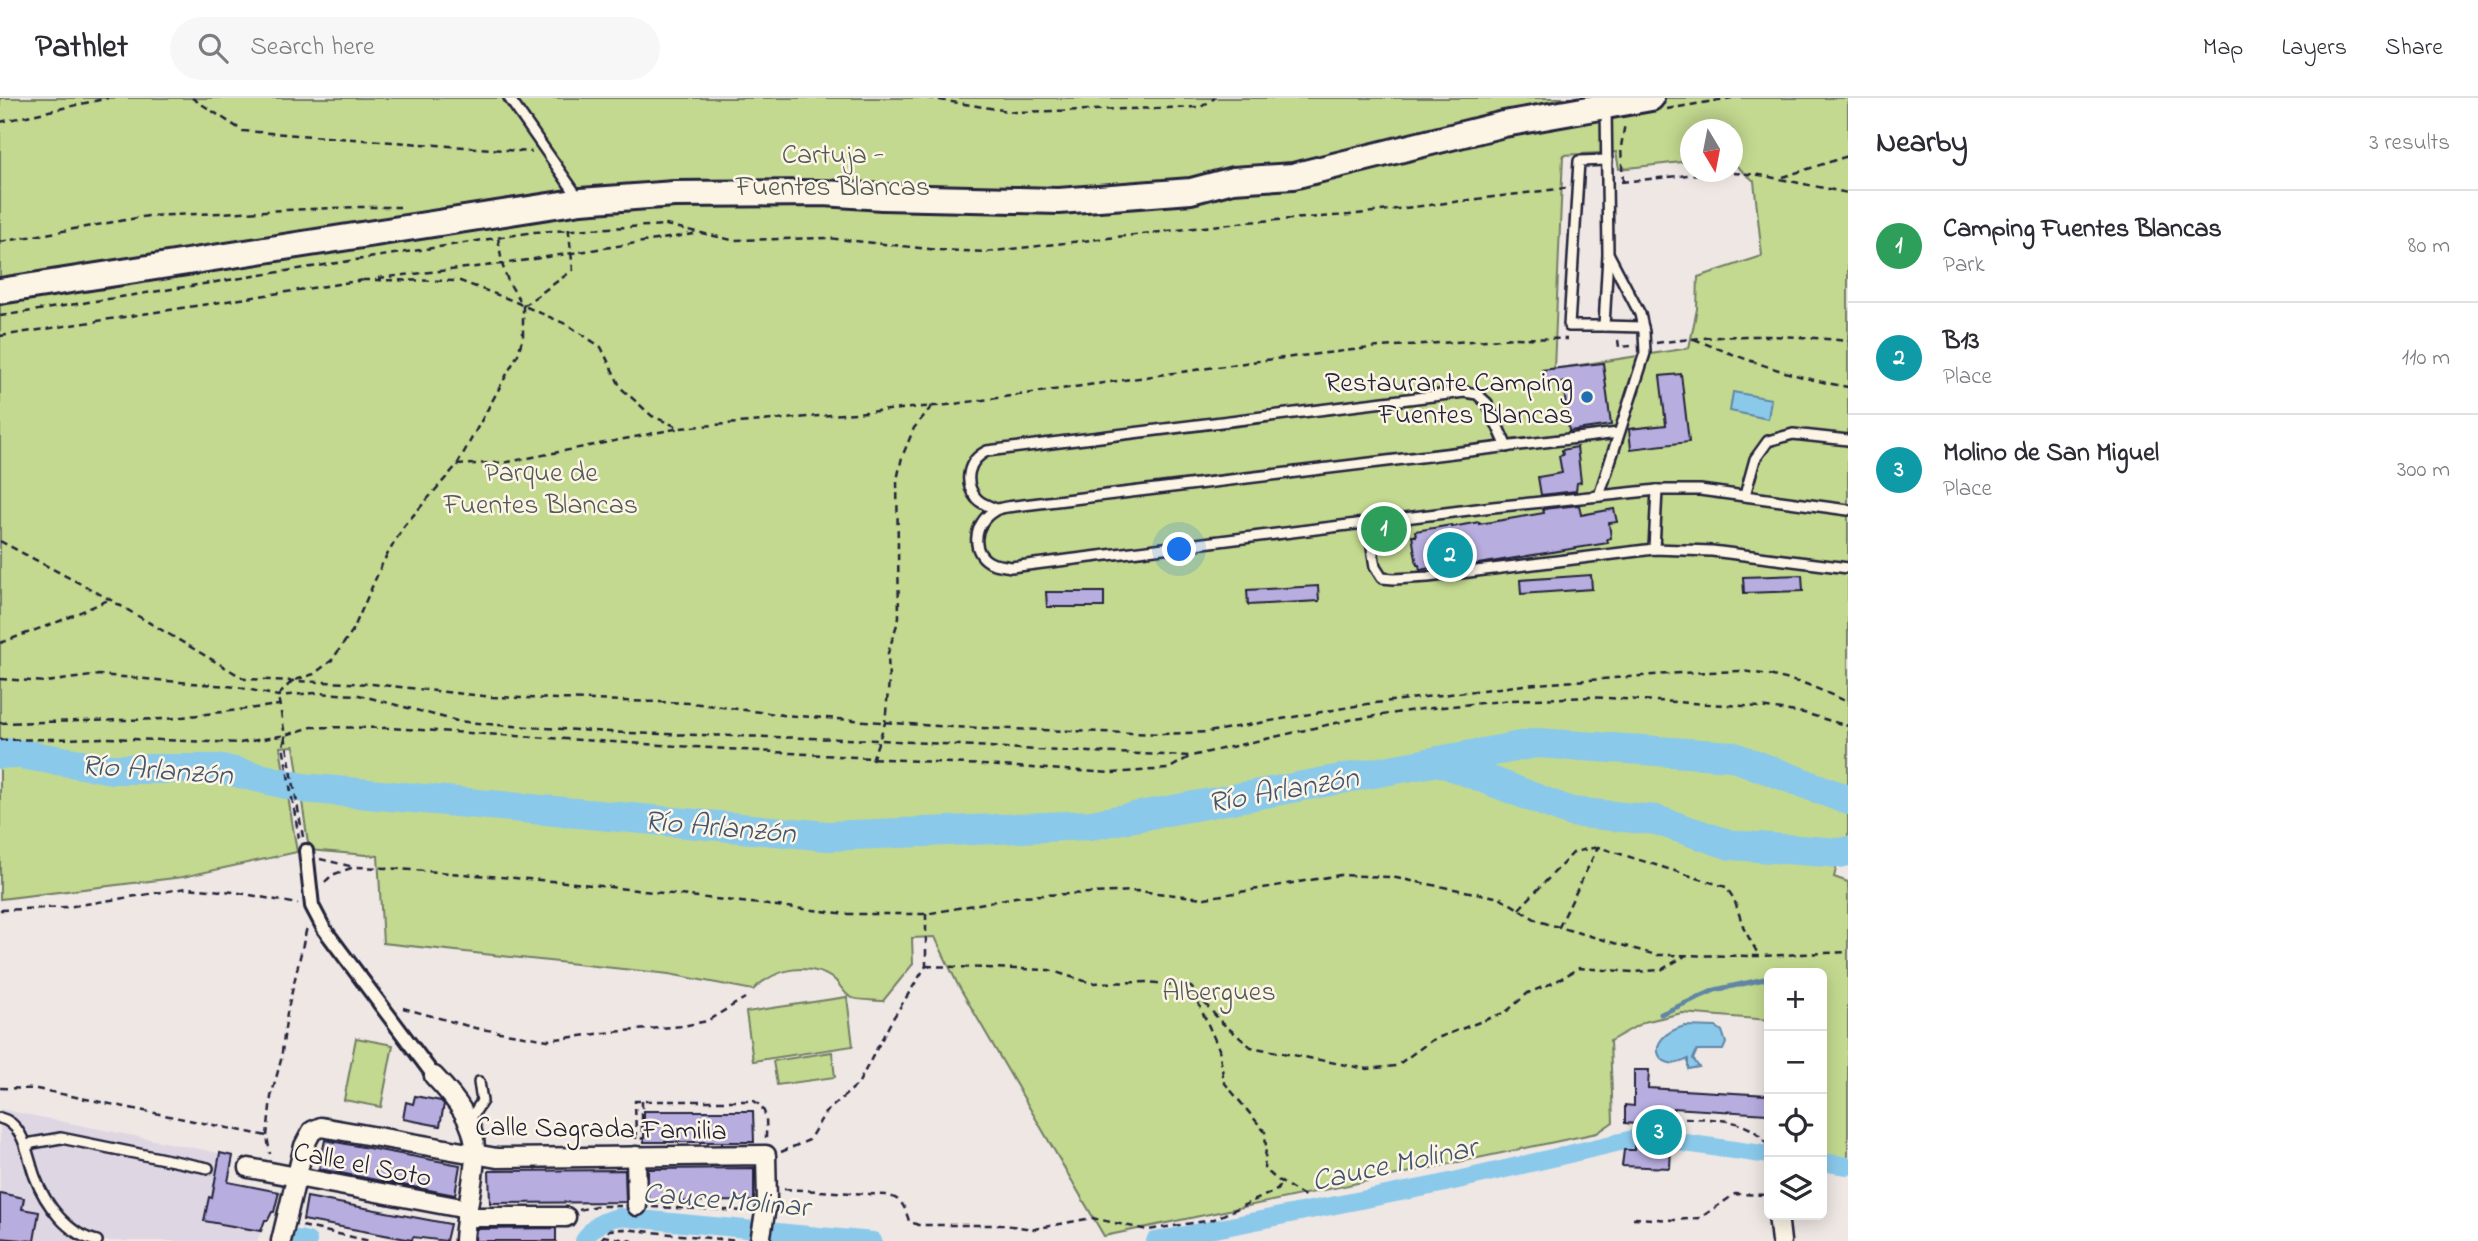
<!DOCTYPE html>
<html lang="en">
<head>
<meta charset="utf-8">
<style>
  :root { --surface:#fff; --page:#f7f7f7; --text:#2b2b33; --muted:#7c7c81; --line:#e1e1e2; --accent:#7c3aed }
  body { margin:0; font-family:"Indie Flower",sans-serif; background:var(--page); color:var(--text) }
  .controls { position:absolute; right:21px; bottom:21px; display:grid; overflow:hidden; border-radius:10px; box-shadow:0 4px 18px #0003 }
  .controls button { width:63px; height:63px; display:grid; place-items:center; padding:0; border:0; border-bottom:2px solid var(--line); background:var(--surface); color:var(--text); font:35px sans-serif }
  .compass { position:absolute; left:1680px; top:21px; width:63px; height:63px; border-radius:50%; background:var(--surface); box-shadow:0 4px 18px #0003; rotate:170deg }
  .you { position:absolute; left:1180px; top:452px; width:24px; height:24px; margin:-18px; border:5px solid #fff; border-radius:50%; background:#1a73e8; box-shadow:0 0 0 10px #1a73e833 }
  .badge { display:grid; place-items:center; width:46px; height:46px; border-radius:50%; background:var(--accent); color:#fff; font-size:23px; font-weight:700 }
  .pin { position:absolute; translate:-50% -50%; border:4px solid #fff; box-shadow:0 2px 7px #0006 }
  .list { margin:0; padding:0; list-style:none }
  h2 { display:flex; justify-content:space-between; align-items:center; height:91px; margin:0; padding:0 28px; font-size:30px }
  h2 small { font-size:23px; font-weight:400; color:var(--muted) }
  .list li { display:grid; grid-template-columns:46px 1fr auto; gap:21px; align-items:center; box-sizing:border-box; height:112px; padding:0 28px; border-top:2px solid var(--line) }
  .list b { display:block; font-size:26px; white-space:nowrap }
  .list p { margin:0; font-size:23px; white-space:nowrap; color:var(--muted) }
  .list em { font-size:23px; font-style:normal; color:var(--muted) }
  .icon { flex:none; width:38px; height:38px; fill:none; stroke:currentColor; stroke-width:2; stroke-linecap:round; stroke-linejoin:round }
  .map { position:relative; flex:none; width:1848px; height:1143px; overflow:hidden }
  header { display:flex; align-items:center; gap:42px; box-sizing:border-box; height:98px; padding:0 35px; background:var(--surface); border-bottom:2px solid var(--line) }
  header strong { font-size:33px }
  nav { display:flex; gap:38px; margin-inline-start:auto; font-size:24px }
  .search { width:490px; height:63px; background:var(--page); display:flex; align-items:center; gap:18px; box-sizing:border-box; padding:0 24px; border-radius:38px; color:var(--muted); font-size:26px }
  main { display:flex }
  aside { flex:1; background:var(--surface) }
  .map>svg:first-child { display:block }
  .built { fill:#ded6e2 }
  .green { fill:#c3d98f; stroke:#727e65; stroke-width:2; fill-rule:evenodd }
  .water { fill:#8bc9eb; stroke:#6186a5; stroke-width:2 }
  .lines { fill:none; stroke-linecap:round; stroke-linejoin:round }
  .stream { stroke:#6186a5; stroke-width:5 }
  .canal { stroke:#8bc9eb; stroke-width:18 }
  .river { stroke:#8bc9eb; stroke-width:30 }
  .building { fill:#b7addf; stroke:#22223b; stroke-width:2 }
  .service-casing { stroke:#22223b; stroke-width:14 }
  .pedestrian-casing { stroke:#22223b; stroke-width:18 }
  .minor-casing { stroke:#22223b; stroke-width:23 }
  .secondary-casing { stroke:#22223b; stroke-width:30 }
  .path { stroke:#22223b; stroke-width:2.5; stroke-dasharray:7 5; stroke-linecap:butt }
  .service { stroke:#fcf5e5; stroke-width:9 }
  .pedestrian { stroke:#fcf5e5; stroke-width:12 }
  .minor { stroke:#fcf5e5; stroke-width:18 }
  .secondary { stroke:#fcf5e5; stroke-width:24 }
  .poi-dot { fill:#1f6fb2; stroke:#fcf5e5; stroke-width:2.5 }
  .labels { text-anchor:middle; stroke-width:5; stroke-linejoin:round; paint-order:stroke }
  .park-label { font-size:28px; fill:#525954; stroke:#fcf5e5 }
  .poi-label { font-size:28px; fill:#22223b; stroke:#fcf5e5; text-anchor:end }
  .street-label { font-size:28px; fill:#22223b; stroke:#fcf5e5 }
  .water-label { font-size:30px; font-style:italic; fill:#425470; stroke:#fcf5e5 }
</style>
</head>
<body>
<header>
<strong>Pathlet</strong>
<div class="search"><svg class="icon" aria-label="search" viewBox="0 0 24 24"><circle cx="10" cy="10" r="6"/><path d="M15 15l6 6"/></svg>Search here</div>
<nav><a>Map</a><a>Layers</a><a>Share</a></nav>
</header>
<main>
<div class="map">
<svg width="1848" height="1143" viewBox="0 0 1848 1143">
  <rect width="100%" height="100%" fill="#eee7e4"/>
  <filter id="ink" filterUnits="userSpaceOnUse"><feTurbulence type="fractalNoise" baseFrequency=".0143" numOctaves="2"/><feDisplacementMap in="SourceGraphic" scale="14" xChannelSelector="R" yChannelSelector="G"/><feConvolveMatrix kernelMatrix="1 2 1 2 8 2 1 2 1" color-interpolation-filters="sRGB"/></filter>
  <g filter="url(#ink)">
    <path class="built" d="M0,1011L233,1058L222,1113L266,1122L257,1143H16L0,1140Z"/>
    <g class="green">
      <path d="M0,0H1848V745L1840,755L1834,779L1848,784V1063L1822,1059V875H1769V922L1682,915L1644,924L1610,943L1613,1024L1597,1035L1104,1138L957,885L935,839L912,840L913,866L883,903C875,902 857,903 850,899C844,895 840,887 835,882C808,863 776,870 753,892L669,876L383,845L378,758L309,752L294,648L280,649L297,754L183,779L0,801ZM1690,32H1732L1733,65L1754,83L1762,158L1698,179L1697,211L1689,250L1554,271L1563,57L1616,54L1619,71L1690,63Z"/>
      <path d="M847,899L853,948L753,963L746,914Z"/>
      <path d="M356,940L393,947L381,1009L344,1002Z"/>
      <path d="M832,954L835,979L777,987L773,963Z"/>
    </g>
    <g class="water">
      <path d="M1733,294L1771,301L1768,321L1730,313Z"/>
      <path d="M1685,928L1716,929L1722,933L1726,945L1723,952H1697L1693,961L1699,969L1688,971V961C1658,978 1640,940 1685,928Z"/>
    </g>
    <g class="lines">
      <path class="stream" d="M1661,916L1715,892L1769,880"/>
      <g class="canal">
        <path d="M1671,1043L1769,1057"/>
        <path d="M1822,1064L1848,1068"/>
        <path d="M299,1141L308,1143"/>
        <path d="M584,1143C593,1128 602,1122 619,1119L873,1143"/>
        <path d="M1155,1143L1441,1086L1633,1041H1645"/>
      </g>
      <g class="river">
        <path d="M0,656L13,655L112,671H222L303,690L828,738L1091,727L1537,645L1732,658L1848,702"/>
        <path d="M1439,663L1571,714L1656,722L1731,747L1840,755L1848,753"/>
      </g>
    </g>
    <g class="building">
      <path d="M1603,265L1611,327L1569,333L1563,284L1544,286L1542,272Z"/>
      <path d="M1681,276L1689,344L1631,351L1629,331L1666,327L1660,278Z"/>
      <path d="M1577,349L1581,384L1577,385L1576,393L1541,397L1538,379L1562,375L1559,358L1563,357L1562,352Z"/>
      <path d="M1579,407L1581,417L1614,411L1617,424L1609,425L1611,440L1607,441L1608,445L1472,467L1446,469V467L1420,472L1419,467H1417L1412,438H1416L1415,433L1452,427V429L1479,424V426L1544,415L1543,411Z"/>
      <path d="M1591,477L1592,491L1521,496L1520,482Z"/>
      <path d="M1802,477L1803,493L1744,495L1743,479Z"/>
      <path d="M1318,488L1319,503L1248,507L1247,492Z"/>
      <path d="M1046,494H1104V509H1047Z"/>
      <path d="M1634,972H1649L1648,990L1768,997L1767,1016L1673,1010L1670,1070L1622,1068L1624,1052H1634L1635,1026L1625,1025V1007L1634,1008Z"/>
      <path d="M415,998L441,1003L444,1006L440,1028L403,1021L406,1004L413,1006Z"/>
      <path d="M644,1013H753L754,1044H644Z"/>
      <path d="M325,1042L460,1067L455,1097L319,1071Z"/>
      <path d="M220,1055L233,1058L228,1084L279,1094L274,1114H272L268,1122H265L261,1133L204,1123L209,1099L212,1100Z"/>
      <path d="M754,1070V1103L648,1104V1071Z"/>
      <path d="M625,1072L626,1104L490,1105L489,1073Z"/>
      <path d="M0,1095L24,1100L22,1111L39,1114L34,1143L0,1140Z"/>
      <path d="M307,1099L450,1126L446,1143L413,1139L412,1142L303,1122Z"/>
      <path d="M556,1130V1143H475L476,1131Z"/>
    </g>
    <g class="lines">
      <defs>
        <g id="service">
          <path d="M509,0L578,99"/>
          <path d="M1607,62L1579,63L1569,228H1604L1608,157"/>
          <path d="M1604,228L1643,229"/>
          <path d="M1618,335L1015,408C1008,409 1000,409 994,413C973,425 969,457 994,466C999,467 1006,468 1011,469L1493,409L1657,392H1700L1848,412"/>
          <path d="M1745,397L1755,361L1768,343L1793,336L1848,342"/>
          <path d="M1599,398L1645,255L1644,234L1640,216L1608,155L1606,9"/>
          <path d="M996,411C989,408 981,406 976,400C963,383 968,362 987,353L1465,294L1477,296L1487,305L1507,349"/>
          <path d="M1368,424L1375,469L1382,480L1394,481L1428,479L1654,451L1712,453L1848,470"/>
          <path d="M1654,451L1657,392"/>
          <path d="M0,1020C25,1026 27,1058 35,1079C45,1106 68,1137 97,1143"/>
          <path d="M469,1023L482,1003L479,984"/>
          <path d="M26,1050L32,1045L61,1040L208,1070"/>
        </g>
        <path id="pedestrian" d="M306,753L312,808L324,831L434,978"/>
        <g id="minor">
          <path d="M434,978C454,999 477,1025 475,1057C474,1086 465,1114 464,1143"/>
          <path d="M636,1058L637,1108"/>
          <path d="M249,1070L467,1111"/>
          <path d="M1778,1117L1781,1143"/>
          <path d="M466,1119H566"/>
          <path d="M281,1143L304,1048L312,1033L321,1029L497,1060L766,1057L767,1104L760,1143"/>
        </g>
        <path id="secondary" d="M0,193L581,103L674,96L824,95L882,99L1059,103L1191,93L1233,82L1293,78L1504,26L1651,0"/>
      </defs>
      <use href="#service" class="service-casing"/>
      <use href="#pedestrian" class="pedestrian-casing"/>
      <use href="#minor" class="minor-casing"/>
      <use href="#secondary" class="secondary-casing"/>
      <g class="path">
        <path d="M192,0L243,33L532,54"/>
        <path d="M927,0L1015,14L1201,9L1215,0"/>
        <path d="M1667,11L1732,0"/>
        <path d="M0,24L108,0"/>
        <path d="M1721,74L1760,77L1848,95"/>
        <path d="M1783,79L1848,58"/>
        <path d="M1621,84L1715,74"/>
        <path d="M1623,84L1621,49L1625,25"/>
        <path d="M0,144L148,118L358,109H400"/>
        <path d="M378,180L502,166L694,136"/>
        <path d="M363,182L460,183L506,200L568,227L601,249L621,290L652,318L680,330L947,307L1266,262L1379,249L1516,240L1567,241"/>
        <path d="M523,208L573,172L568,126"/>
        <path d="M0,218L534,134L666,127L732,142L828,140L939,152L986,154L1247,124L1349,117L1566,90"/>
        <path d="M0,238L364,182"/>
        <path d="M1694,241C1743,261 1795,280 1848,289"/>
        <path d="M1618,242L1619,249L1632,248"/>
        <path d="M1656,245C1723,236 1781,236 1848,243"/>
        <path d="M457,367L508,364L680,330"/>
        <path d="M0,443L109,501L245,581L372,586L492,599L692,605L783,617L951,629L1162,636L1208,634L1367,606L1524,587L1680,575L1743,573L1769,577L1806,586L1848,604"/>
        <path d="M0,545L60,523L108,502"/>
        <path d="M0,581L46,584L99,577L238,589L278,598L315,595L359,597L457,623L498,627L626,635L880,642L1038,652L1191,658L1349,622L1422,611L1512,602L1589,599L1760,609L1804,615L1848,628"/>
        <path d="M0,625L166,621L279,607"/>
        <path d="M285,640L283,648L299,740"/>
        <path d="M0,642L106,640L240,645L286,637L312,629L390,630L1111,675L1168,671L1191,658"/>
        <path d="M872,662L885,625L889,583L888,555L899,520L897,382L902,359L914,330L932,308"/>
        <path d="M303,739L278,598L292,583L314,576L332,562L353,532L383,464L404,428L457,367L518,256L523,238V208L508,183L502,166L498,139"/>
        <path d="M320,761L354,769"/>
        <path d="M325,784L332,777L354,769L387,770L565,784L848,816H926L1021,798L1136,793L1205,800L1340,777L1391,779L1501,800L1538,823L1656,857L1759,858L1848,854"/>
        <path d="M1519,811L1574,754L1598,749"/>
        <path d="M0,812L67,809L187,790L234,794L298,806"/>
        <path d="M1559,829L1598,749L1726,789L1734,801L1744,831L1758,856"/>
        <path d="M926,868L1049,872L1091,885L1148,884L1191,889L1221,924L1251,949L1367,971L1396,968L1432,942L1506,914L1528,895L1555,884L1579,870L1633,874L1661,872L1685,858"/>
        <path d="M1193,893L1219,951L1224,984L1265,1034L1266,1050L1264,1070L1276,1081L1308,1100"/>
        <path d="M403,910L475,930L548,942L613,934L683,928L707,923L745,900"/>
        <path d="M0,990L37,991L267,1038L270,1056"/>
        <path d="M642,1003V1042"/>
        <path d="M1685,1020C1716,1021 1753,1020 1769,1050"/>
        <path d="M267,1038L271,999L281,962L287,915L307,829"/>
        <path d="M636,1041L635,1003H754C769,1012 766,1024 766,1040"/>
        <path d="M781,1054L809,1042L825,1015L858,986L892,922L926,868V816"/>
        <path d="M784,1091L886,1097C903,1101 904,1108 909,1123L918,1127H1004L1034,1131L1092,1120L1148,1132L1212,1122L1277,1092L1281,1084"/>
        <path d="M652,1109L747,1113"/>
        <path d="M579,1112L596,1108H621"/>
        <path d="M1633,1120L1676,1122L1700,1120L1735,1096L1769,1097"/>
        <path d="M302,1128L370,1143"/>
        <path d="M603,1138L633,1143"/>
        <path d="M600,1143L609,1132L623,1131L737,1143"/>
      </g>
      <use href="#service" class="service"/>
      <use href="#pedestrian" class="pedestrian"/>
      <use href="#minor" class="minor"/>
      <use href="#secondary" class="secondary"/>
    </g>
  </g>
  <circle class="poi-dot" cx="1587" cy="299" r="7"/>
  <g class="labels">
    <g class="park-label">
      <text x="833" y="65">Cartuja -<tspan x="833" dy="32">Fuentes Blancas</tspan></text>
      <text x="541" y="383">Parque de<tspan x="541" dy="32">Fuentes Blancas</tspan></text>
      <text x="1219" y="902">Albergues</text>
    </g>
    <g class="poi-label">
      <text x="1573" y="293">Restaurante Camping<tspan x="1573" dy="32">Fuentes Blancas</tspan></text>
    </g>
    <g class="street-label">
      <text transform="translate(601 1029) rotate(1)" y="10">Calle Sagrada Familia</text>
      <text transform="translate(363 1065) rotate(11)" y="10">Calle el Soto</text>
    </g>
    <g class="water-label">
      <text transform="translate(157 671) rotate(4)" y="10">Río Arlanzón</text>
      <text transform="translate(1283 691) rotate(-10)" y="10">Río Arlanzón</text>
      <text transform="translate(720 728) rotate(5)" y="10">Río Arlanzón</text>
      <text transform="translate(1394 1065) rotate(-12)" y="10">Cauce Molinar</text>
      <text transform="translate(726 1101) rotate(5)" y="10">Cauce Molinar</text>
    </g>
  </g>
</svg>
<div class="controls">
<button>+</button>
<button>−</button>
<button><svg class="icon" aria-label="locate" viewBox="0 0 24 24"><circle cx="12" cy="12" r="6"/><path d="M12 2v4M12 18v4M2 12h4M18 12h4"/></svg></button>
<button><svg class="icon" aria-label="layers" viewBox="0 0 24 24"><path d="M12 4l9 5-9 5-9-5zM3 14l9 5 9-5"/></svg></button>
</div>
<svg class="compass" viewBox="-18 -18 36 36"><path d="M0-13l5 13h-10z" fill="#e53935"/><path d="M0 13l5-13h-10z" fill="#7c7c81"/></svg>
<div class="you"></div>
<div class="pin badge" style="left:1384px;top:431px;background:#2e9e5b">1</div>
<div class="pin badge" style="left:1450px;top:457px;background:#0f9aa8">2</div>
<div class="pin badge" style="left:1659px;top:1034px;background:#0f9aa8">3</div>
</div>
<aside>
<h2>Nearby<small>3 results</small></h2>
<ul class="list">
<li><span class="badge" style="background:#2e9e5b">1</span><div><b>Camping Fuentes Blancas</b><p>Park</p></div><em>80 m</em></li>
<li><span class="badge" style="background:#0f9aa8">2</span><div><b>B13</b><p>Place</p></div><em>110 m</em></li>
<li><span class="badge" style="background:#0f9aa8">3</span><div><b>Molino de San Miguel</b><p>Place</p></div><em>300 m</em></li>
</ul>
</aside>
</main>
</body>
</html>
